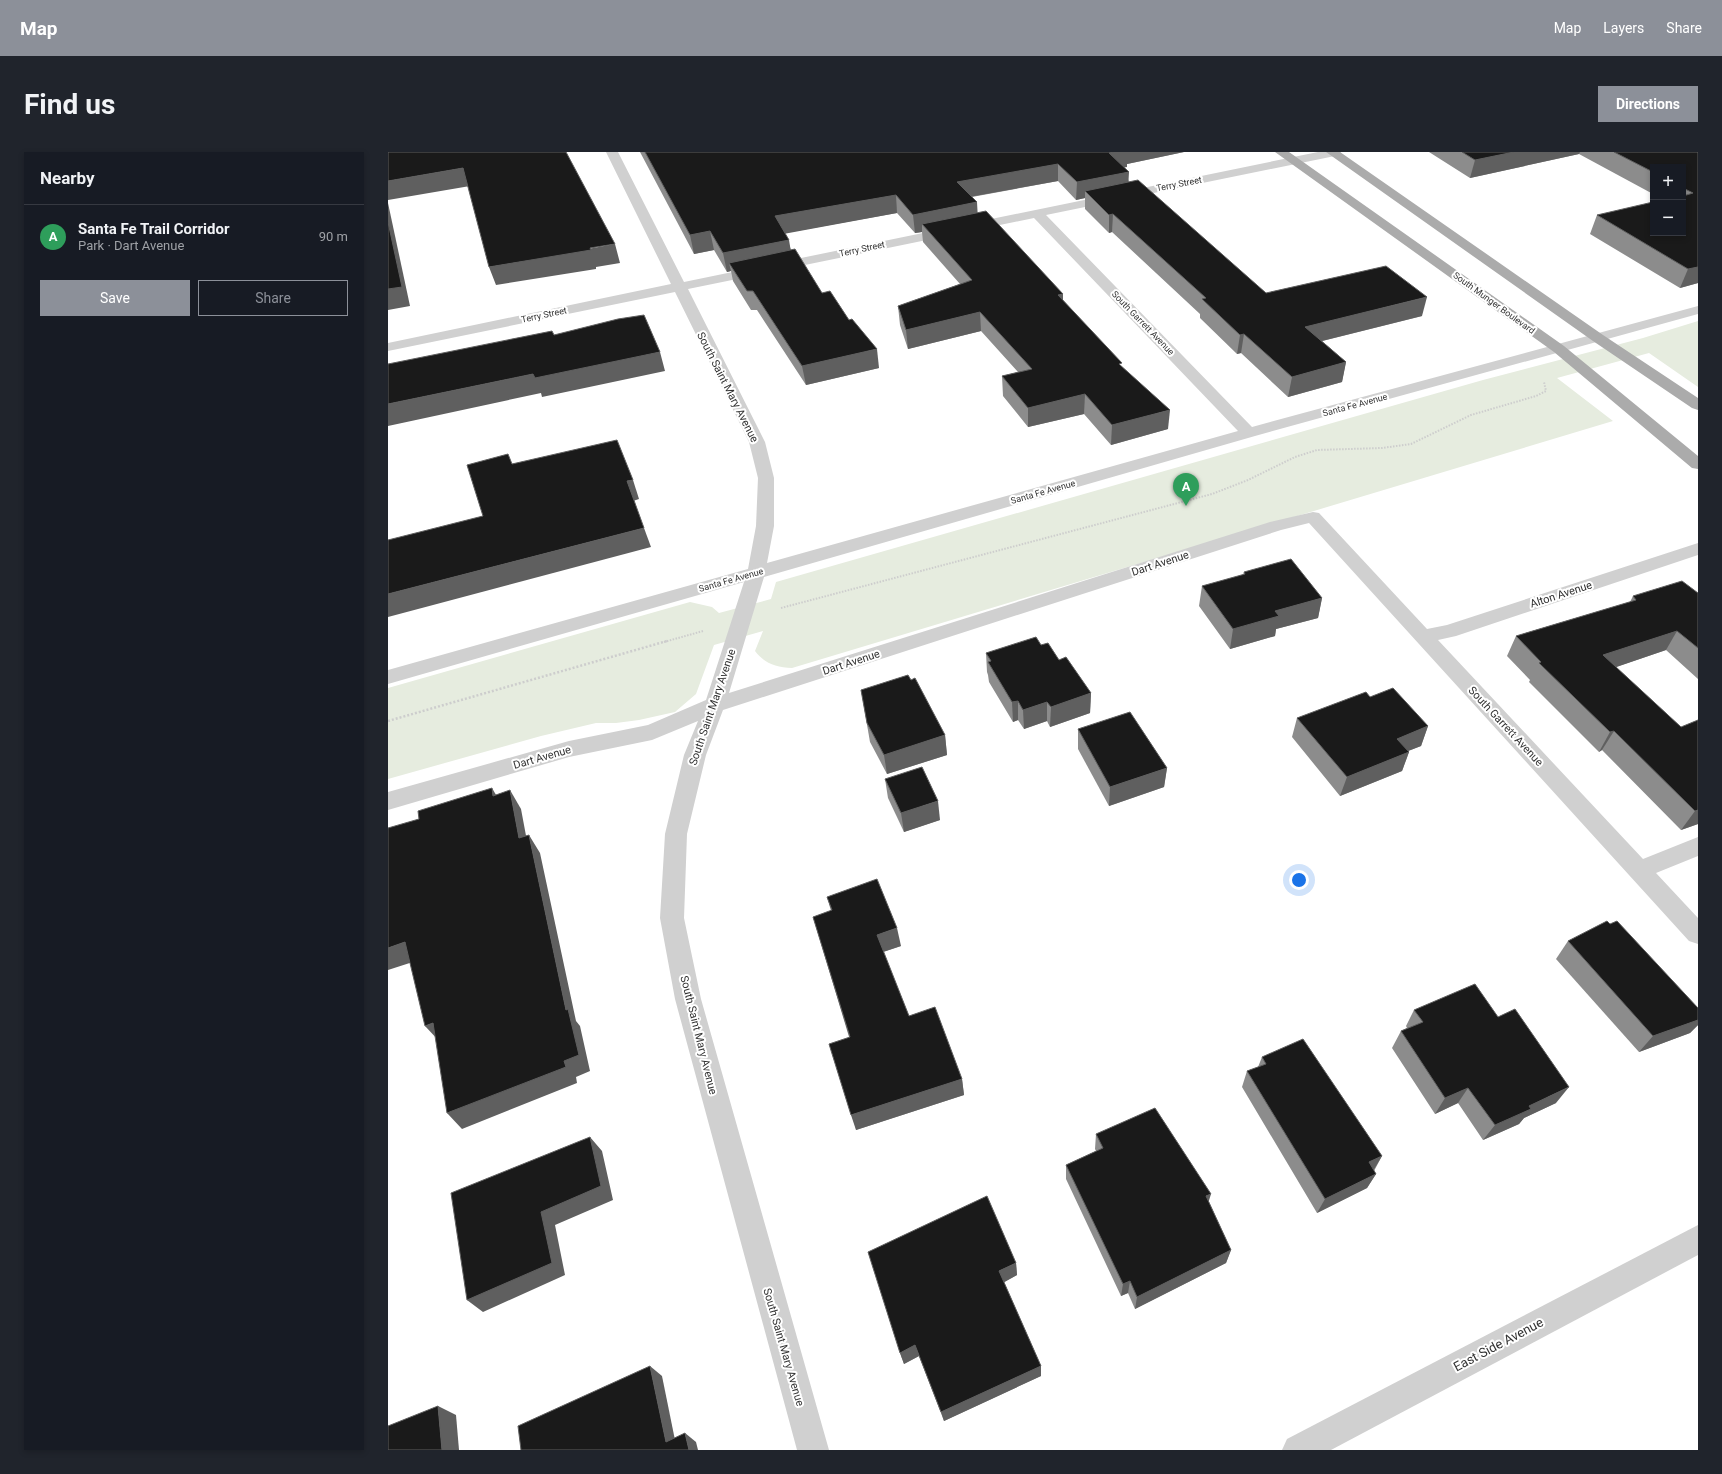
<!DOCTYPE html>
<html lang="en">
<head>
<meta charset="utf-8">
<style>
  :root { --surface:#171b24; --page:#20242c; --text:#f1f3f6; --muted:#9ea1a6; --line:#363941; --accent:#8c9099 }
  body { margin:0; font-family:Roboto,sans-serif; background:var(--page); color:var(--text) }
  .controls { position:absolute; right:12px; top:12px; display:grid; overflow:hidden; border-radius:0px; box-shadow:0 2px 6px #0003 }
  .controls button { width:36px; height:36px; display:grid; place-items:center; padding:0; border:0; border-bottom:1px solid var(--line); background:var(--surface); color:var(--text); font:20px sans-serif }
  .you { position:absolute; left:911px; top:728px; width:14px; height:14px; margin:-10px; border:3px solid #fff; border-radius:50%; background:#1a73e8; box-shadow:0 0 0 6px #1a73e833 }
  .badge { display:grid; place-items:center; width:26px; height:26px; border-radius:50%; background:var(--accent); color:#fff; font-size:13px; font-weight:700 }
  .pin { position:absolute; translate:-50% -33px; filter:drop-shadow(0 1px 2px #0008) }
  .pin::after { content:''; position:absolute; top:21px; width:14px; height:12px; background:inherit; clip-path:polygon(0 0,100% 0,50% 100%) }
  .list { margin:0; padding:0; list-style:none }
  h2 { display:flex; justify-content:space-between; align-items:center; height:52px; margin:0; padding:0 16px; font-size:17px }
  h2 small { font-size:13px; font-weight:400; color:var(--muted) }
  .list li { display:grid; grid-template-columns:26px 1fr auto; gap:12px; align-items:center; box-sizing:border-box; height:64px; padding:0 16px; border-top:1px solid var(--line) }
  .list b { display:block; font-size:15px; white-space:nowrap }
  .list p { margin:0; font-size:13px; white-space:nowrap; color:var(--muted) }
  .list em { font-size:13px; font-style:normal; color:var(--muted) }
  .actions { display:flex; gap:8px; padding:12px 16px }
  .actions a { flex:1; padding:9px 0; border:1px solid var(--accent); border-radius:0px; text-align:center; font-size:14px; color:var(--accent) }
  .actions .main { background:var(--accent); color:#fff }
  .map { position:relative; flex:none; width:1310px; height:1298px; overflow:hidden; border-radius:0px }
  header { display:flex; align-items:center; gap:24px; box-sizing:border-box; height:56px; padding:0 20px; background:var(--accent); color:#fff }
  header strong { font-size:19px }
  nav { display:flex; gap:22px; margin-inline-start:auto; font-size:14px }
  .intro { display:flex; align-items:center; justify-content:space-between; box-sizing:border-box; height:96px; padding:0 24px }
  h1 { margin:0; font-size:28px }
  .button { padding:10px 18px; border-radius:0px; background:var(--accent); color:#fff; font-size:14px; font-weight:700 }
  main { display:flex; gap:24px; padding:0 24px }
  aside { flex:1; background:var(--surface); border-radius:0px; box-shadow:0 2px 6px #0003 }
  .map>svg:first-child { display:block }
  .green { fill:#e6ecdf }
  .lines { fill:none; stroke-linecap:round; stroke-linejoin:round }
  .path-far1 { stroke:#cdcdcd; stroke-width:2; stroke-dasharray:1.5 1.5; stroke-linecap:butt }
  .path { stroke:#cdcdcd; stroke-width:2.5; stroke-dasharray:2 2; stroke-linecap:butt }
  .minor { fill:#d0d0d0; fill-rule:evenodd }
  .major { fill:#ababab; fill-rule:evenodd }
  .wall { fill:#8c8c8c }
  .shaded-wall { fill:#5f5f5f }
  .building { fill:#1a1a1a; stroke:#5f5f5f }
  .labels { text-anchor:middle; stroke-width:4; stroke-linejoin:round; paint-order:stroke }
  .far-street-label { font-size:9px; fill:#333; stroke:#fff }
  .street-label { font-size:11px; fill:#333; stroke:#fff }
  .near-street-label { font-size:13px; fill:#333; stroke:#fff }
</style>
</head>
<body>
<header>
<strong>Map</strong>
<nav><a>Map</a><a>Layers</a><a>Share</a></nav>
</header>
<div class="intro"><h1>Find us</h1><a class="button">Directions</a></div>
<main>
<aside>
<h2>Nearby<small></small></h2>
<ul class="list">
<li><span class="badge" style="background:#2e9e5b">A</span><div><b>Santa Fe Trail Corridor</b><p>Park · Dart Avenue</p></div><em>90 m</em></li>
</ul>
<div class="actions"><a class="main">Save</a><a>Share</a></div>
</aside>
<div class="map">
<svg width="1310" height="1298" viewBox="0 0 1310 1298">
  <rect width="100%" height="100%" fill="#fff"/>
  <path class="green" d="M1310,169V235L1261,201L1169,226L1225,269L404,516C388,515 377,512 367,499L375,479L326,493L308,542L287,560L251,568L228,571H208L153,584L0,627V536L302,450L324,455L331,461L383,447L388,430L1095,228L1255,186Z"/>
  <g class="lines">
    <g class="path-far1">
      <path d="M393,456L824,342L860,328L907,305L929,298L994,296L1023,292L1083,263L1148,244L1158,239L1156,230"/>
      <path d="M276,490L315,479"/>
    </g>
    <path class="path" d="M0,569L279,489"/>
    <g class="minor">
      <path d="M218,0H230L296,130L930,0H953L951,3L947,4L658,63L864,275L1310,154V162L867,284L376,425L341,541L882,370L925,360L931,361L1039,477L1059,473L1310,391V403L1068,484L1050,488L1255,707L1310,685V704L1268,721L1310,766V792L1301,789L921,371L893,378L335,558L318,603L299,682L296,766L313,847L441,1298H409L287,847L272,766L277,682L296,603L310,569L264,588L181,605L0,658V640L181,589L260,573L318,548L356,430L0,532V518L360,417L368,374L370,326L361,290L287,140L0,199V191L283,132ZM646,66L850,279L379,411L386,374V326L377,290L300,137Z"/>
      <path d="M1310,1073V1103L943,1298H894L899,1287Z"/>
    </g>
    <g class="major">
      <path d="M887,0H901L1176,194L1310,304V317L1304,316L1166,200Z"/>
      <path d="M938,0H952L1215,183L1310,246V258L1304,256L1205,189Z"/>
    </g>
  </g>
  <g class="wall">
    <path d="M252,0H796L739,12V15H736L741,30L878,141L1034,164L934,189L958,210L954,230L900,245L853,201L849,202L812,166V162L724,80L721,81L697,57V46L688,48L670,29L584,45L589,61L675,142V148L734,215L780,277L723,293L696,262L640,275L615,244L614,224L630,220L593,179L520,197L512,173L510,154L572,132L535,90L534,80L527,81L509,61L397,81L403,98L434,141L491,216L418,233L369,158H363L345,129L343,119L339,120L326,98L306,102Z"/>
    <path d="M1041,0H1310V131L1292,136L1202,82L1209,63L1295,81V15H1265V42L1191,2L1082,26Z"/>
    <path d="M856,420L934,446L930,466L888,477L887,484L842,497L811,454L814,434L855,423Z"/>
    <path d="M1310,441V527L1278,498L1228,515L1293,575L1310,672L1293,678L1214,598L1211,600L1141,530L1142,528L1119,504L1128,484L1242,450L1245,444Z"/>
    <path d="M653,493L671,508L703,541L702,561L662,575L659,569L636,577L630,568L625,570L601,530L600,523L599,520L598,501Z"/>
    <path d="M523,528L557,583L559,603L499,622L482,590L473,538Z"/>
    <path d="M982,545L1040,574L1033,594L1020,599L1021,600L1014,619L952,644L904,585L909,566Z"/>
    <path d="M690,577L779,616L776,635L721,654L690,597Z"/>
    <path d="M497,627L552,668L516,680L500,646Z"/>
    <path d="M439,745L513,794L495,800L521,864L574,927L576,943L468,978L461,885L425,765L443,759Z"/>
    <path d="M1222,772L1310,856V873L1302,881L1251,900L1168,807L1180,789Z"/>
    <path d="M1026,858L1168,951L1136,966L1131,972L1095,988L1070,951L1047,962L1004,896L1013,879L1019,876L1018,874Z"/>
    <path d="M874,905L994,1004L986,1019L988,1022L979,1036L929,1061L854,935L859,919L870,915Z"/>
    <path d="M708,982L821,1050L843,1098L838,1111L747,1157L740,1141L733,1144L678,1027V1013L708,999L707,997Z"/>
    <path d="M628,1111L629,1123L616,1130L653,1214V1224L556,1269L531,1204L516,1212L512,1201Z"/>
  </g>
  <g class="shaded-wall">
    <path d="M726,0H796L739,12V15L720,19L721,1Z"/>
    <path d="M1126,0H1192L1191,2L1082,26L1087,8Z"/>
    <path d="M670,12V29L570,47L569,30Z"/>
    <path d="M75,16L82,34L0,48V29Z"/>
    <path d="M741,20L740,37L697,39V46L688,48L689,30Z"/>
    <path d="M508,43L509,61L390,83L387,64Z"/>
    <path d="M589,50L590,68L534,72V80L527,81L525,63Z"/>
    <path d="M0,51L22,154L0,158Z"/>
    <path d="M725,62L724,80L721,81V63Z"/>
    <path d="M322,79L326,98L306,102L302,83Z"/>
    <path d="M401,88L404,106L341,111L343,119L339,120L335,101Z"/>
    <path d="M227,92L232,111L208,115V117L108,133L101,115Z"/>
    <path d="M1310,115V131L1292,136L1300,117Z"/>
    <path d="M675,142V161L670,143Z"/>
    <path d="M1039,145L1034,164L914,194L917,175Z"/>
    <path d="M592,160L593,179L520,197L518,178Z"/>
    <path d="M856,182L853,201L849,202L852,183Z"/>
    <path d="M489,197L491,216L418,233L414,214Z"/>
    <path d="M272,200L277,219L154,245L153,241L0,274V252L145,222Z"/>
    <path d="M958,210L954,230L900,245L904,225Z"/>
    <path d="M697,242L696,262L640,275V256Z"/>
    <path d="M782,258L780,277L723,293L724,273Z"/>
    <path d="M245,328L251,347L245,349L239,329Z"/>
    <path d="M256,376L263,395L0,465V442Z"/>
    <path d="M934,446L930,466L888,477L887,484L842,497L845,477L887,459Z"/>
    <path d="M1289,479L1278,498L1205,523L1215,503Z"/>
    <path d="M703,541L702,561L662,575L663,555Z"/>
    <path d="M630,549V568L625,570L624,550Z"/>
    <path d="M659,550V569L636,577L635,558Z"/>
    <path d="M1040,574L1033,594L1002,606L1009,587Z"/>
    <path d="M1226,579L1214,598L1211,600L1222,580Z"/>
    <path d="M557,583L559,603L499,622L496,603Z"/>
    <path d="M1021,600L1014,619L952,644L959,625Z"/>
    <path d="M779,616L776,635L721,654L722,635Z"/>
    <path d="M104,636L115,655L105,644Z"/>
    <path d="M122,638L133,657L142,705L131,686Z"/>
    <path d="M550,649L552,668L516,680L513,661Z"/>
    <path d="M1310,658V672L1293,678L1307,659Z"/>
    <path d="M141,683L152,701L188,869L192,874L202,919L188,925L189,931L74,977L59,961L176,909L178,858Z"/>
    <path d="M509,776L513,794L492,801L489,783Z"/>
    <path d="M17,790L31,808L0,818V796Z"/>
    <path d="M1310,868V873L1302,881L1251,900L1265,884Z"/>
    <path d="M45,871L52,890L37,874Z"/>
    <path d="M574,927L576,943L468,978L463,963Z"/>
    <path d="M1181,935L1168,951L1136,966L1131,972L1095,988L1107,973L1141,954Z"/>
    <path d="M1080,936L1070,951L1047,962L1057,946Z"/>
    <path d="M202,985L214,999L225,1048L167,1073L177,1123L95,1160L79,1148L153,1060Z"/>
    <path d="M994,1004L985,1019L981,1010Z"/>
    <path d="M988,1022L979,1036L929,1061L937,1047Z"/>
    <path d="M823,1042L819,1055L818,1044Z"/>
    <path d="M843,1098L838,1111L747,1157L749,1145Z"/>
    <path d="M628,1111L629,1123L613,1132L611,1119Z"/>
    <path d="M742,1129L740,1141L733,1144L735,1132Z"/>
    <path d="M527,1193L531,1204L516,1212L512,1201Z"/>
    <path d="M262,1214L274,1224L289,1298L278,1290Z"/>
    <path d="M653,1214V1224L556,1269L553,1260Z"/>
    <path d="M50,1254L68,1263L71,1298H54Z"/>
    <path d="M297,1281L308,1290L310,1298H301Z"/>
  </g>
  <g class="building">
    <path d="M0,0H178L227,92L202,96L203,98L101,115L75,16L0,29Z"/>
    <path d="M257,0H726L721,1L741,20L689,30L670,12L569,30L589,50L525,63L508,43L387,64L401,88L335,101L322,79L302,83Z"/>
    <path d="M1074,0H1126L1087,8Z"/>
    <path d="M1226,0H1310V115L1300,117L1209,63L1265,50V81H1295V44L1305,41L1295,36V15H1265V20Z"/>
    <path d="M750,28L878,141L998,114L1039,145L917,175L958,210L904,225L856,182L852,183L814,147L818,146L725,62L721,63L697,39Z"/>
    <path d="M598,59L675,142L670,143L734,211L731,212L782,258L724,273L697,242L640,256L614,224L644,217L592,160L518,178L510,154L584,128L534,72Z"/>
    <path d="M0,70L14,135L0,137Z"/>
    <path d="M407,97L434,141L442,139L461,168L464,167L489,197L414,214L365,139H359L341,111Z"/>
    <path d="M256,163L272,200L147,226L145,222L0,252V212L164,179L166,183L230,167Z"/>
    <path d="M229,288L245,328L239,329L256,376L0,442V388L95,364L79,313L120,302L124,312Z"/>
    <path d="M903,407L934,446L887,459L891,464L845,477L814,434L857,422L856,420Z"/>
    <path d="M1294,429L1310,441V496L1289,479L1215,503L1293,575L1310,568V658L1307,659L1226,579L1222,580L1151,511L1153,510L1128,484L1248,448L1245,444Z"/>
    <path d="M648,485L653,493L660,491L671,508L678,505L703,541L663,555L659,550L635,558L630,549L624,550L600,510L603,509L598,501Z"/>
    <path d="M520,523L523,528L527,526L557,583L496,603L479,571L473,538Z"/>
    <path d="M1005,536L1040,574L1009,587L1021,600L959,625L909,566L978,540L982,545Z"/>
    <path d="M742,560L779,616L722,635L690,577Z"/>
    <path d="M534,615L550,649L513,661L497,627Z"/>
    <path d="M104,636L105,644L122,638L131,686L141,683L178,858L180,857L191,903L176,909L178,915L59,961L45,871L37,874L17,790L0,796V676L31,667L30,659Z"/>
    <path d="M489,727L509,776L489,783L521,864L547,855L574,927L463,963L441,892L462,885L425,765L444,758L439,745Z"/>
    <path d="M1219,769L1222,772L1229,769L1310,856V868L1265,884L1180,789Z"/>
    <path d="M1087,832L1110,865L1127,857L1181,935L1141,954L1143,957L1107,973L1080,936L1057,946L1013,879L1035,870L1026,858Z"/>
    <path d="M915,887L994,1004L981,1010L988,1022L937,1047L859,919L878,912L874,905Z"/>
    <path d="M767,956L823,1042L818,1044L843,1098L749,1145L742,1129L735,1132L678,1013L715,996L708,982Z"/>
    <path d="M202,985L213,1034L153,1060L164,1111L79,1148L63,1041Z"/>
    <path d="M599,1044L628,1111L611,1119L653,1214L553,1260L527,1193L512,1201L480,1100Z"/>
    <path d="M262,1214L278,1290L297,1281L301,1298H133L130,1274Z"/>
    <path d="M50,1254L54,1298H0V1274Z"/>
  </g>
  <g class="labels">
    <g class="far-street-label">
      <text transform="translate(791 32) rotate(-11)" y="3">Terry Street</text>
      <text transform="translate(474 97) rotate(-12)" y="3">Terry Street</text>
      <text transform="translate(1106 151) rotate(36)" y="3">South Munger Boulevard</text>
      <text transform="translate(156 163) rotate(-12)" y="3">Terry Street</text>
      <text transform="translate(755 171) rotate(46)" y="3">South Garrett Avenue</text>
      <text transform="translate(967 253) rotate(-15)" y="3">Santa Fe Avenue</text>
      <text transform="translate(655 340) rotate(-16)" y="3">Santa Fe Avenue</text>
      <text transform="translate(343 428) rotate(-16)" y="3">Santa Fe Avenue</text>
    </g>
    <g class="street-label">
      <text transform="translate(340 235) rotate(63)" y="4">South Saint Mary Avenue</text>
      <text transform="translate(772 411) rotate(-18)" y="4">Dart Avenue</text>
      <text transform="translate(1173 442) rotate(-18)" y="4">Alton Avenue</text>
      <text transform="translate(463 510) rotate(-18)" y="4">Dart Avenue</text>
      <text transform="translate(324 555) rotate(-71)" y="4">South Saint Mary Avenue</text>
      <text transform="translate(1118 574) rotate(47)" y="4">South Garrett Avenue</text>
      <text transform="translate(154 605) rotate(-16)" y="4">Dart Avenue</text>
      <text transform="translate(311 883) rotate(76)" y="4">South Saint Mary Avenue</text>
      <text transform="translate(396 1195) rotate(74)" y="4">South Saint Mary Avenue</text>
    </g>
    <g class="near-street-label">
      <text transform="translate(1110 1192) rotate(-28)" y="5">East Side Avenue</text>
    </g>
  </g>
</svg>
<div class="controls">
<button>+</button>
<button>−</button>
</div>
<div class="you"></div>
<div class="pin badge" style="left:798px;top:354px;background:#2e9e5b">A</div>
</div>
</main>
</body>
</html>
